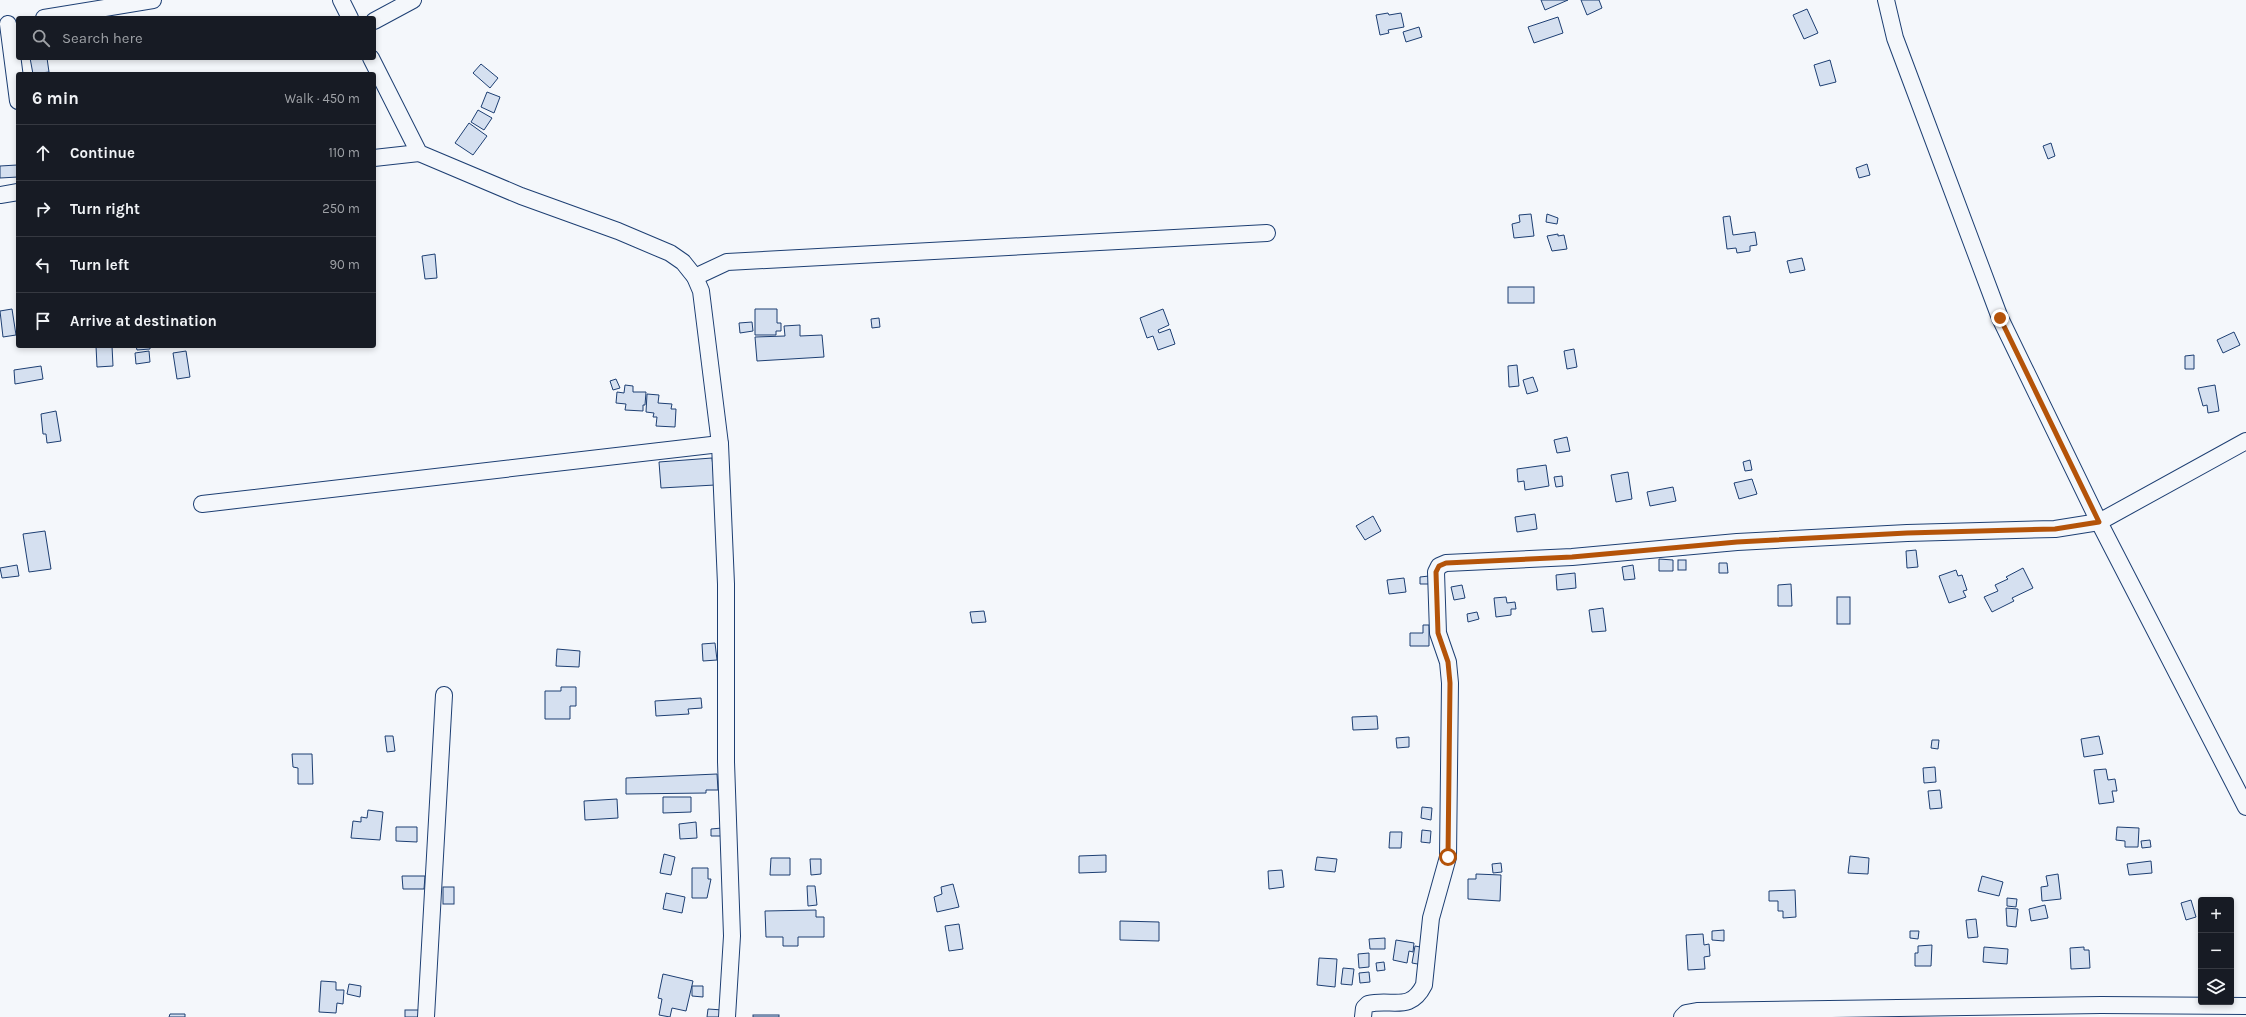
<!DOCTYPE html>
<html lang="en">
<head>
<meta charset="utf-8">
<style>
  :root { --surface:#171b24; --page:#242831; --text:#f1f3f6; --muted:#9ea1a6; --line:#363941 }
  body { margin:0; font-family:Karla,sans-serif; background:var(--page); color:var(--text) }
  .controls { position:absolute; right:12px; bottom:12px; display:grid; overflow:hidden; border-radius:4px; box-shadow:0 2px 6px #0003 }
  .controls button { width:36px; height:36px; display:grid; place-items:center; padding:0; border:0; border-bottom:1px solid var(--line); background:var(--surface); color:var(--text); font:20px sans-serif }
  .stop { position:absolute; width:12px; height:12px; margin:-9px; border:3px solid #b45309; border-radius:50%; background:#fff }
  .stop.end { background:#b45309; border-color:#fff; box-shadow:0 1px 4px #0008 }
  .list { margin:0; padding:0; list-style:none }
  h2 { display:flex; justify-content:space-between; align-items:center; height:52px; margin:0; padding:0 16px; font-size:17px }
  h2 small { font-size:13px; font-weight:400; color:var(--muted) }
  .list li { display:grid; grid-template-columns:26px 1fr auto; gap:12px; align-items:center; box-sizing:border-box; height:56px; padding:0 16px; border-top:1px solid var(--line) }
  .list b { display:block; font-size:15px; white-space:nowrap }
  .list em { font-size:13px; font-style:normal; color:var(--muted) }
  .icon { flex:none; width:22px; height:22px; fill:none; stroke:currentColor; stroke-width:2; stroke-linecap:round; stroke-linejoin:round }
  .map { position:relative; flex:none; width:2246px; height:1017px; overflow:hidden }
  .search { position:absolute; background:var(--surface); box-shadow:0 2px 6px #0003; left:16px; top:16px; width:360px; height:44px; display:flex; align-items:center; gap:10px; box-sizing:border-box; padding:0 14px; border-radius:4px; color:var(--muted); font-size:15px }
  .panel { position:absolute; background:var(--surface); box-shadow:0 2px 6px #0003; left:16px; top:72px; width:360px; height:276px; border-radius:4px }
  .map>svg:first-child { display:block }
  .building { fill:#d5e0f0; stroke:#1d3f73 }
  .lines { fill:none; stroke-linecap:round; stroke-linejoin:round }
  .minor-casing { stroke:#1d3f73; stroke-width:18 }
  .minor { stroke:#f4f7fb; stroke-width:16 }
  .route { stroke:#b45309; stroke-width:5 }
</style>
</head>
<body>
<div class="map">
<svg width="2246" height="1017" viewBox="0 0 2246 1017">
  <rect width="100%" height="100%" fill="#f4f7fb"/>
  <g class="building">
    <path d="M1541,0H1568L1545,10Z"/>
    <path d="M1581,0H1599L1602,8L1587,15Z"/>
    <path d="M1807,9L1818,33L1804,39L1793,15Z"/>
    <path d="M1388,13L1389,15L1401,13L1404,27L1388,30L1389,33L1380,35L1376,15Z"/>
    <path d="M1558,17L1563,33L1534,43L1528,27Z"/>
    <path d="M1419,27L1422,37L1406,42L1403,32Z"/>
    <path d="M30,58H47L49,72L33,74Z"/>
    <path d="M1830,60L1836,82L1820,86L1814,65Z"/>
    <path d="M481,64L498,78L490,88L473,73Z"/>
    <path d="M487,92L500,97L494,113L481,107Z"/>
    <path d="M478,110L492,118L484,130L471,122Z"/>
    <path d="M469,123L487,136L473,155L455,143Z"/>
    <path d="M2051,143L2055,156L2048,159L2043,146Z"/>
    <path d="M1867,164L1870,175L1859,178L1856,168Z"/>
    <path d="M17,165L18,177L0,178V166Z"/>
    <path d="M1531,214L1534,236L1514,238L1512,224L1520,222L1519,215Z"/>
    <path d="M1547,214L1558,218L1557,224L1546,222Z"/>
    <path d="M1730,216L1733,235L1755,232L1757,245L1750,246V251L1737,253L1736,248L1727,249L1723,217Z"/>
    <path d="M1558,234V236L1564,235L1567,249L1552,251L1547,236Z"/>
    <path d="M435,254L437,278L425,279L422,256Z"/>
    <path d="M1802,258L1805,270L1790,273L1787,261Z"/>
    <rect x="1508" y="287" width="26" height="16"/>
    <path d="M12,309L16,335L3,337L0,311Z"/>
    <path d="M755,309H777V323H781V331H776V335H755Z"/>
    <path d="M1163,309L1169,325L1158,330L1159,333L1170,329L1175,344L1158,350L1153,336L1147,338L1140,318Z"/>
    <path d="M879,318L880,327L872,328L871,319Z"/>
    <path d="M752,322L753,331L740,333L739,323Z"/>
    <path d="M800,325V336L822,335L824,357L757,361L755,337L785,336L784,326Z"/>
    <path d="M2234,332L2240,345L2223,353L2217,340Z"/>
    <path d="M96,346H112L113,366L97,367Z"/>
    <path d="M136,346H150V349L137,350Z"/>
    <path d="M1574,349L1577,367L1567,369L1564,351Z"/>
    <path d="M149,351L150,362L136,364L135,353Z"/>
    <path d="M186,351L190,377L177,379L173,353Z"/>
    <path d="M2194,355V369H2185V356Z"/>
    <path d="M1517,365L1519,386L1509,387L1508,366Z"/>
    <path d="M41,366L43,379L15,384L14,370Z"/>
    <path d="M1533,377L1538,391L1527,394L1523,380Z"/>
    <path d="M616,379L620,388L613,390L610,381Z"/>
    <path d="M625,385L633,386V392H646L645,405H643V411L625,410L626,404L616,403L617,392L624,393Z"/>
    <path d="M2215,385L2219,411L2208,413L2207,405L2203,406L2198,388Z"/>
    <path d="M647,394L659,395L658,403L672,404L671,409H676L675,427L656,426L657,417H653L654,413L646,412Z"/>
    <path d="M56,411L61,441L47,443L46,434H43L41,414Z"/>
    <path d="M1567,437L1570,451L1557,453L1554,440Z"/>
    <path d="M712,458L715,485L661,488L659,462Z"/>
    <path d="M1750,460L1752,470L1745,471L1743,462Z"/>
    <path d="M1546,465L1549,486L1525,490L1524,481L1518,482L1517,469Z"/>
    <path d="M1628,472L1632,499L1616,502L1611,475Z"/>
    <path d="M1562,476L1563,486L1556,487L1554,477Z"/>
    <path d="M1752,479L1757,494L1739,499L1734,483Z"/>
    <path d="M1673,487L1676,501L1650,506L1647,492Z"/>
    <path d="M1535,514L1537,529L1517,532L1515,517Z"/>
    <path d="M1373,516L1381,531L1365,540L1356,526Z"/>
    <path d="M45,531L51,569L29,572L23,534Z"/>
    <path d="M1916,550L1918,567L1907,568L1906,551Z"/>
    <path d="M1659,559L1673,560V571H1659Z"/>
    <rect x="1678" y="560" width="8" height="10"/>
    <path d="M1719,563H1727L1728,573H1719Z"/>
    <path d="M17,565L19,576L2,578L0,568Z"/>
    <path d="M1633,565L1635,579L1624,580L1622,567Z"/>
    <path d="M2023,568L2033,588L2012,598L2014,601L1992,612L1984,597L1998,591L1995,585L2008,579L2006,577Z"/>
    <path d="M1956,570L1958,576L1962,575L1967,590L1963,591L1966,597L1949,603L1939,576Z"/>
    <path d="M1575,573L1576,588L1557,590L1556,575Z"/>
    <path d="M1429,576L1430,584H1420V577Z"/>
    <path d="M1404,578L1406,592L1389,594L1387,580Z"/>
    <path d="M1791,584L1792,606H1778V585Z"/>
    <path d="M1462,585L1465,598L1454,600L1451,587Z"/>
    <path d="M1506,597L1507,603L1515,602L1516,609H1511V615L1496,617L1494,598Z"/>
    <rect x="1837" y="597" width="13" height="27"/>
    <path d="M1603,608L1606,631L1592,632L1589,610Z"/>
    <path d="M984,611L986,622L972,623L970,612Z"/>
    <path d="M1477,612L1479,619L1468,622L1467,614Z"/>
    <path d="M1423,625H1429V646H1410V633H1423Z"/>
    <path d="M715,643L717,660L703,661L702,644Z"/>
    <path d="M557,649L580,651L579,667L556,666Z"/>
    <path d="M561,687H576V706H570V719H545V691H561Z"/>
    <path d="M701,698L702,708L688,709L689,714L656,716L655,701Z"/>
    <path d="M1377,716L1378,729L1353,730L1352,717Z"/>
    <path d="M385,736H393L395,751L387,752Z"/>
    <path d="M2099,736L2103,754L2084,757L2081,739Z"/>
    <path d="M1409,737V747L1397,748L1396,738Z"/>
    <path d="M1932,740H1939L1938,749L1931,748Z"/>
    <path d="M292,754H312L313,784H298V768L293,767Z"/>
    <path d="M1935,767L1936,782L1924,783L1923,768Z"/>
    <path d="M2106,769L2108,780L2115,779L2117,791H2112L2114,802L2099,804L2094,770Z"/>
    <path d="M717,774L718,790H706V793L626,794V778Z"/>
    <path d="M1940,790L1942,808L1930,809L1928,791Z"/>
    <path d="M663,797H691V812L663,813Z"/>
    <path d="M617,799L618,818L585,820L584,801Z"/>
    <path d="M1422,807L1432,808L1431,820L1421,818Z"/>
    <path d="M368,810L383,812L380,840L351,838L353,821L361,822V817L367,818Z"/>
    <path d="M696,822L697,838L680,839L679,824Z"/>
    <path d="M396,827H417V842L396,841Z"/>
    <path d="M2117,827L2139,828L2138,847H2125V841L2116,840Z"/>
    <path d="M722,828V836H711V829Z"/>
    <path d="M1422,830L1431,831L1430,843L1421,842Z"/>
    <path d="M1390,832H1402L1401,848H1389Z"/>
    <path d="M2150,840L2151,847L2142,848L2141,841Z"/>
    <path d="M664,854L675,857L671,875L660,873Z"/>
    <path d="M1106,855V872L1079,873V856Z"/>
    <path d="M1850,856L1869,858L1868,874L1848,873Z"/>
    <path d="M1317,857L1337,859L1335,872L1315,870Z"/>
    <path d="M771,858H790V875H770Z"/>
    <path d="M810,859H821V874L811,875Z"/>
    <path d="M2151,861L2152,873L2129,875L2127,864Z"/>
    <path d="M1501,863L1502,872L1493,873L1492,864Z"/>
    <path d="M692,868H708V879H711L707,898H692Z"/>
    <path d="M1282,870L1284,887L1269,889L1268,871Z"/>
    <path d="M1476,874L1501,875L1500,901L1468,899V879H1476Z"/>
    <path d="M2058,874L2061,899L2042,901L2041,887L2048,886L2046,876Z"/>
    <path d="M402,876H425L424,889H403Z"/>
    <path d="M1982,876L2003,882L1999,896L1978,891Z"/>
    <path d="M953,884L959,907L937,912L934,897L942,894L941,887Z"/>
    <path d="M807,886H815L817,905L808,906Z"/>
    <rect x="443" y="887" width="11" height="17"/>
    <path d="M1795,890L1796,917L1783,918V911H1778V901H1769V891Z"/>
    <path d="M666,893L685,897L682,913L663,909Z"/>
    <path d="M2007,898L2017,899L2016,907L2007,906Z"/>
    <path d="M2191,900L2196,917L2186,920L2181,903Z"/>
    <path d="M2045,905L2048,918L2031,921L2029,909Z"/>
    <path d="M2006,908L2018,909L2016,927L2007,926Z"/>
    <path d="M816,910V917H824V937H798V946H783V937H766L765,911Z"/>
    <path d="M1976,919L1978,937L1968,938L1966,920Z"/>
    <path d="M1120,921L1159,922V941L1120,940Z"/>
    <path d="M959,924L963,949L949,951L945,926Z"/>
    <path d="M1724,930V941L1712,940V931Z"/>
    <path d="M1910,931H1919L1918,939L1910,938Z"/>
    <path d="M1703,934L1704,945L1709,944L1710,956L1704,957L1705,969L1688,970L1686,935Z"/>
    <path d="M1385,938V949H1370L1369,939Z"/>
    <path d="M1396,940L1414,943L1413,952L1409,951L1407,963L1393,960Z"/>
    <path d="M1932,945L1931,966H1915V953H1918V946Z"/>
    <path d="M1415,946L1426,948L1423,965L1412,963Z"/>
    <path d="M1984,947L2008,949L2007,964L1983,962Z"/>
    <path d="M2084,947V950H2089L2090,968L2071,969L2070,948Z"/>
    <path d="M1369,953V967L1359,968L1358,954Z"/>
    <path d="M1319,958L1337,959L1335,987L1317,985Z"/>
    <path d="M1384,962L1385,970L1377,971L1376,963Z"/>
    <path d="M1343,968L1354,969L1352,985L1341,984Z"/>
    <path d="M1369,972L1370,982L1360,983L1359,973Z"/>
    <path d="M663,974L693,981L686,1011L672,1008L670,1017L659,1015L662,999L658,998Z"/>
    <path d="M321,981L336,982V990H344L343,1004L337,1003L336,1013L319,1012Z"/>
    <path d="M349,984L361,986L360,997L347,994Z"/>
    <path d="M692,986H703V997L692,996Z"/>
    <path d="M708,1009L723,1010L722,1017H707Z"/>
    <rect x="405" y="1010" width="19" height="7"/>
    <path d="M170,1014H185V1017H169Z"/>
    <rect x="753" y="1015" width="26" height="2"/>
  </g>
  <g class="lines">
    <defs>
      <g id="minor">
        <path d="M341,0L350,18"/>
        <path d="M1886,0L1895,38L2000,318L2099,522L2246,807"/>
        <path d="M44,18L153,0"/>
        <path d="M374,21L413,0"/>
        <path d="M8,24L18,101"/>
        <path d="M371,58L419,153L521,196L618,231L670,253L683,262L695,277L701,291L720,444L726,584V762L732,936L727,1017"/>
        <path d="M374,158L419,153"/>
        <path d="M0,195L18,192"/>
        <path d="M695,277L727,262L1267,233"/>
        <path d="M202,504L720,444"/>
        <path d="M426,1017L444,695"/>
        <path d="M1363,1017L1364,1008L1368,1004C1392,998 1410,1013 1424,985L1431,918L1448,857L1450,683L1448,662L1438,633L1436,572L1439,566L1446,563L1572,557L1737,542L1907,533L2055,529L2099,522L2246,441"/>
        <path d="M1682,1017L1686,1013L1697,1011L2101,1005L2246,1006"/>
      </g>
    </defs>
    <use href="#minor" class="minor-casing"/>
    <use href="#minor" class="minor"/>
  </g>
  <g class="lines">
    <path class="route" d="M1448,857L1450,683L1448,662L1438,633L1436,572L1439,566L1446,563L1572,557L1737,542L1907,533L2055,529L2099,522L2000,318"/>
  </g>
</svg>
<div class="controls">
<button>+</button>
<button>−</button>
<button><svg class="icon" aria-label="layers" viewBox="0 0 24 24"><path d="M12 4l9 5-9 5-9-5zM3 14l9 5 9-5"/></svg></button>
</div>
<div class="stop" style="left:1448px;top:857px"></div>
<div class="stop end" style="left:2000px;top:318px"></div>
<div class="search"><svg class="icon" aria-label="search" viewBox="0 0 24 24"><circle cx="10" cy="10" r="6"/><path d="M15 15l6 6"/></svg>Search here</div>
<section class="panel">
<h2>6 min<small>Walk · 450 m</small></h2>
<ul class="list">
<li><svg class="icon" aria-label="ahead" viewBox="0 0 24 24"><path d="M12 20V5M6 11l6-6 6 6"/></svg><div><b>Continue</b></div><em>110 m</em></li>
<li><svg class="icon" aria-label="right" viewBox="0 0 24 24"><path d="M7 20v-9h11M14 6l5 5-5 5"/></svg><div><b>Turn right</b></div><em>250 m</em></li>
<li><svg class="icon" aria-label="left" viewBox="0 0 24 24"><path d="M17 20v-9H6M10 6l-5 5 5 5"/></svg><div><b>Turn left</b></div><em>90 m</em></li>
<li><svg class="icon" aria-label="arrive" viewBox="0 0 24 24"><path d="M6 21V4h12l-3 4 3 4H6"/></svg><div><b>Arrive at destination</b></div></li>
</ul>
</section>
</div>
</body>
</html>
